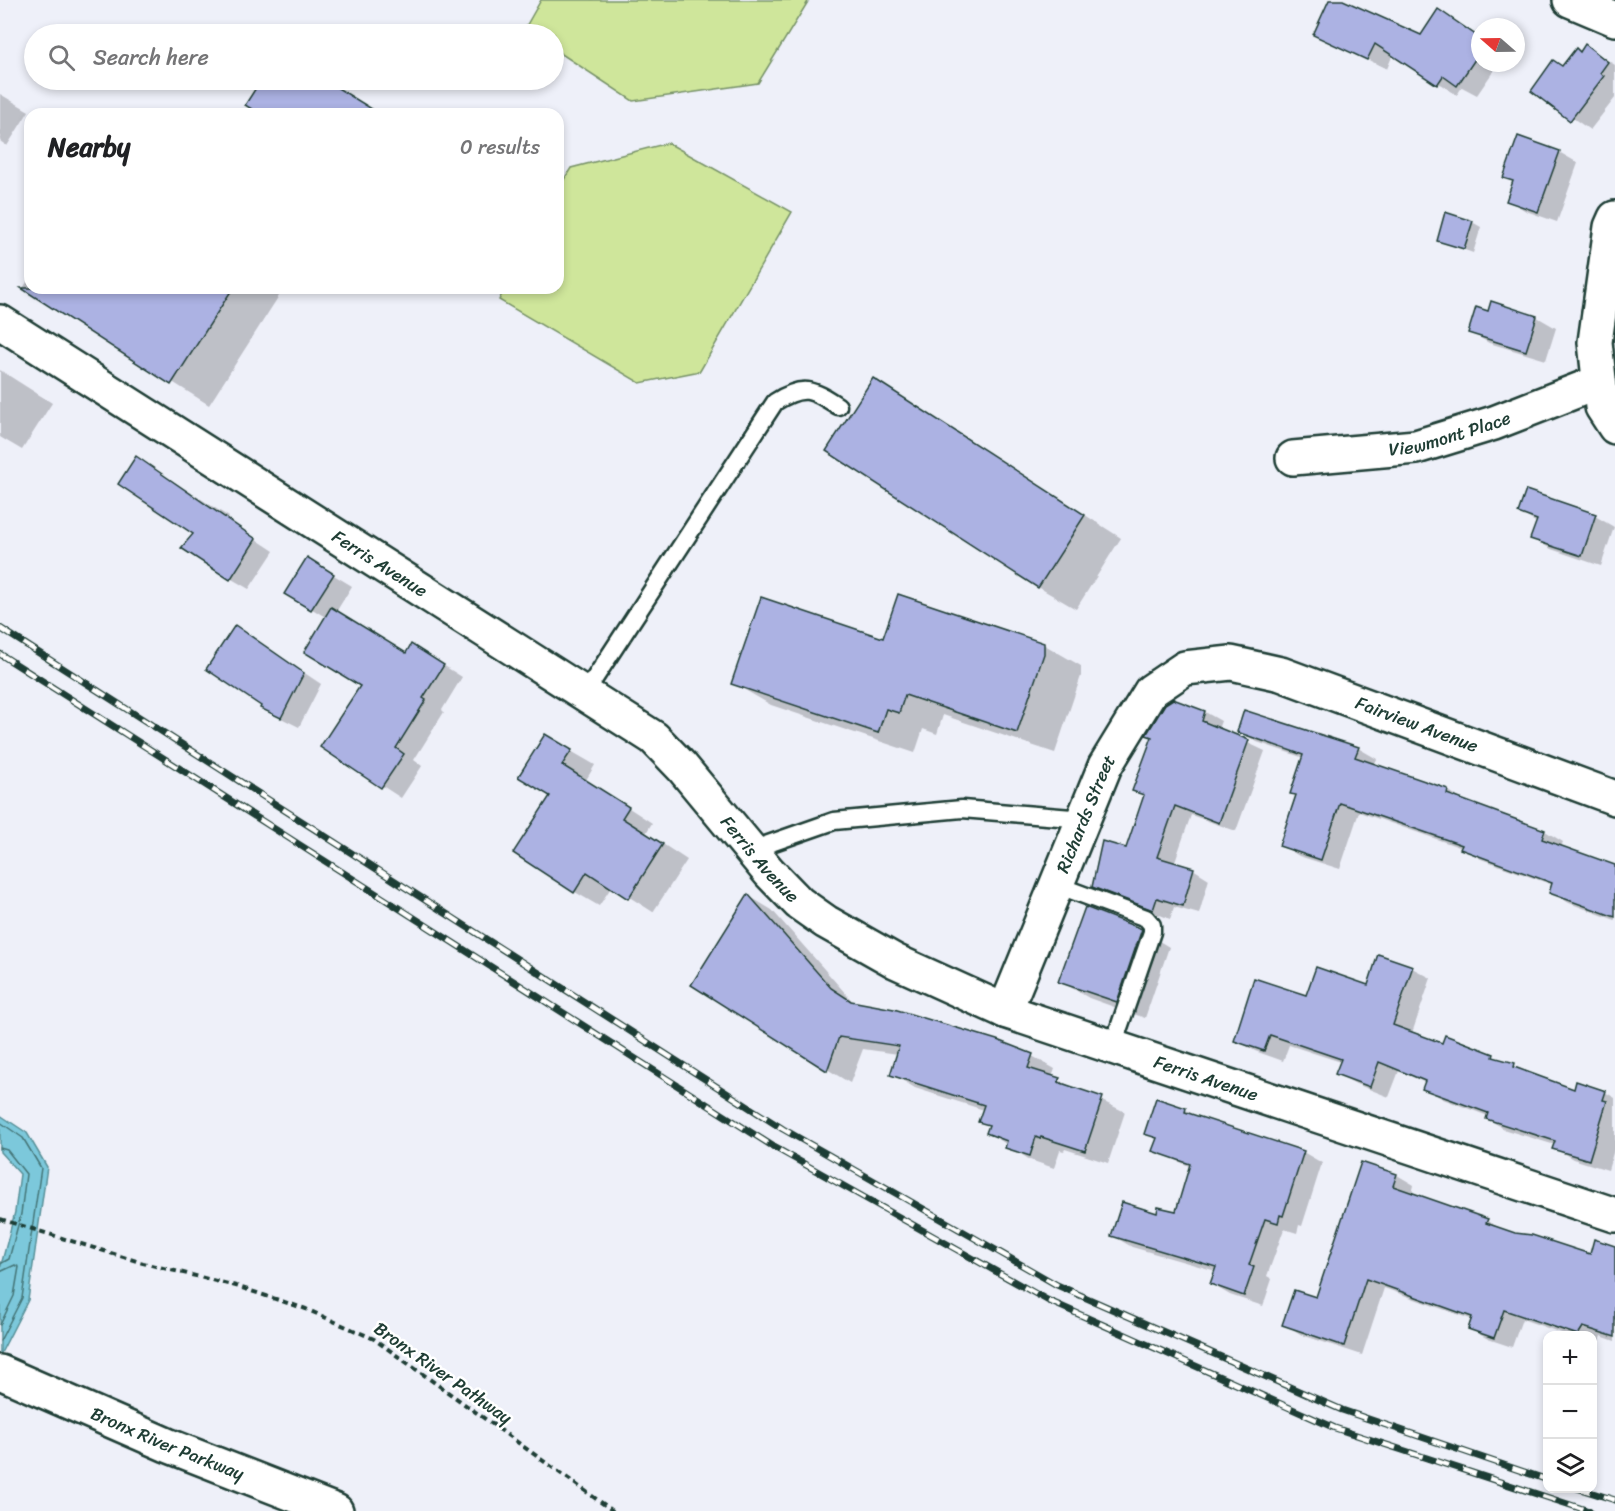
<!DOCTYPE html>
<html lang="en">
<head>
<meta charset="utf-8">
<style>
  :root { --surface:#fff; --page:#f2f2f2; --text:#202124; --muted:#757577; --line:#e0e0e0 }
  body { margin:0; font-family:Sriracha,sans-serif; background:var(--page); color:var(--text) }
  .controls { position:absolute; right:18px; bottom:18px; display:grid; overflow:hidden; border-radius:12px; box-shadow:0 3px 9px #0003 }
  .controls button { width:54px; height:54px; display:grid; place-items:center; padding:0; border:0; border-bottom:2px solid var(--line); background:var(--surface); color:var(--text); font:30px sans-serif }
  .compass { position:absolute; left:1471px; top:18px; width:54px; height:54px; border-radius:50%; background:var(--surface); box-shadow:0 3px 9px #0003; rotate:290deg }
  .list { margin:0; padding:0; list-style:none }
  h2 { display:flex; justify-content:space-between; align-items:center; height:78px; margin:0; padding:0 24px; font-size:26px }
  h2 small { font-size:20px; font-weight:400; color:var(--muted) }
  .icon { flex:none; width:33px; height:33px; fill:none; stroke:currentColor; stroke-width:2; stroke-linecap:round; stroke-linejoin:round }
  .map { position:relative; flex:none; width:1615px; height:1511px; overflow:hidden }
  .search { position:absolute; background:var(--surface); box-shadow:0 3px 9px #0003; left:24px; top:24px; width:540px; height:66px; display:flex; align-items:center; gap:15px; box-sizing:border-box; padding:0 21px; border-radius:33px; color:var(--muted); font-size:22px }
  .panel { position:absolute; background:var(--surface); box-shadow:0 3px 9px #0003; left:24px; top:108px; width:540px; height:186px; border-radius:18px }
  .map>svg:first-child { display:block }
  .green { fill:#cfe69b; stroke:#779268; stroke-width:1.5 }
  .water { fill:#7cc8db; stroke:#579098; stroke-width:1.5 }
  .shadow { fill:#0003 }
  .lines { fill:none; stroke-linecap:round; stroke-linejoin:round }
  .shore { stroke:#447577; stroke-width:1.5 }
  .building { fill:#acb2e3; stroke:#1f3d34; stroke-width:1.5 }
  .service-casing { stroke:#1f3d34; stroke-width:21 }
  .minor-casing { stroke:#1f3d34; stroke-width:38 }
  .tertiary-casing { stroke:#1f3d34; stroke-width:38 }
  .trunk-casing { stroke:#1f3d34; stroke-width:38 }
  .path { stroke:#1f3d34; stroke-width:4; stroke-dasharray:6 4.5; stroke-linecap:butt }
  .service { stroke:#fff; stroke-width:16 }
  .minor { stroke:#fff; stroke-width:33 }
  .tertiary { stroke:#fff; stroke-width:33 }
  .trunk { stroke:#fff; stroke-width:33 }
  .rail-casing { stroke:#1f3d34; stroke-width:7 }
  .rail { stroke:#fff; stroke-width:4.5; stroke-dasharray:14; stroke-linecap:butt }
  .labels { text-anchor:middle; stroke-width:5; stroke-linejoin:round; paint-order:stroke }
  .street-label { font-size:18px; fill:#1f3d34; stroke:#fff }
</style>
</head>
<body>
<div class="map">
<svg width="1615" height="1511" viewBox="0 0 1615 1511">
  <rect width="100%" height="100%" fill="#eef0f9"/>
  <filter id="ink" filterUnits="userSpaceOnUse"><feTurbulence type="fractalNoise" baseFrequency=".0167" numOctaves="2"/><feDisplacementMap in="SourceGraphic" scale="12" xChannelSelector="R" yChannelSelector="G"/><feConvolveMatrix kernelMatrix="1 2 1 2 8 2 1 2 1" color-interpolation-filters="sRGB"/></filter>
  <g filter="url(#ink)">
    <g class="green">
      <path d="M541,0H809L758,83L633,101L554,49V34H532L524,30Z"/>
      <path d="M668,143L792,212L700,371L640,383L499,300L505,288H558V189L571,168Z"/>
    </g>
    <path class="water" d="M0,1115L27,1133L47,1167L28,1300L0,1355V1269L15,1212L20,1174L0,1152Z"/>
    <g class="shadow">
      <path d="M1331,0H1340L1421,37L1457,22L1480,38V63H1499L1477,95L1462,87L1457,95L1393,54L1387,69L1315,34Z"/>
      <path d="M1585,46L1615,65V98L1590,130L1533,90Z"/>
      <path d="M263,80H325L380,114H263L247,104Z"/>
      <path d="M0,94L29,111L7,146L0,141Z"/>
      <path d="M1559,152L1578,163L1557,222L1526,211L1508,200L1514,182L1505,177Z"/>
      <path d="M1472,222L1481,227L1473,253L1438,240Z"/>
      <path d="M30,278V288H284L209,405L23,288Z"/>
      <path d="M1492,303L1537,317L1556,328L1546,360L1489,343L1470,332L1489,313Z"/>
      <path d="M0,370L52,403L22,450L0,437Z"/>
      <path d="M874,380L1121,538L1076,609L1038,587Z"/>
      <path d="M137,458L229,517L227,520L274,551L249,589L230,578Z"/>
      <path d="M1520,513L1595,516L1614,527L1601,566L1551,549L1532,538L1537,523Z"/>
      <path d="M307,559L352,586L336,612L407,654L430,657L462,677L442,710L444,712L414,760L422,766L401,798L322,747L362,685L327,618L286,593Z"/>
      <path d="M236,627L321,684L299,727L279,717Z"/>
      <path d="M884,640L1043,644L1081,666V676L1055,753L943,715L937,734L923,729L915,753L771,705L733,683Z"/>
      <path d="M1173,700L1205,712L1221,721L1218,729L1265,751L1236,831L1191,815L1174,864L1193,869L1209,879L1199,914L1174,907L1170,919L1110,895L1093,886L1127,850L1145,797L1134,790Z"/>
      <path d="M1239,731L1358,748L1377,759L1374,765L1448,790L1466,803L1545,831L1563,842L1561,847L1615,867V920L1569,903L1551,892L1553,885L1481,859L1462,848L1359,812L1340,869L1299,856L1281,845L1297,796L1292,793L1304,758L1257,742Z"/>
      <path d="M545,736L595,765L586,780L652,823L646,833L687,860L653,912L612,886L599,906L575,892L552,796Z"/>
      <path d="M749,896L772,910L854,1003L1032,1056L1055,1069L1052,1077L1125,1112L1108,1163L1065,1149L1064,1151L1060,1150L1054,1168L1030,1160L988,1132L990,1126L980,1121L984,1110L915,1088L892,1074L898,1054L863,1049L850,1083L827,1069Z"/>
      <path d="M1141,930L1169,947L1145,1018L1089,998L1060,981Z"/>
      <path d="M1379,956L1412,968L1431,978L1412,1033L1443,1045L1446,1037L1575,1091L1605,1092L1615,1098V1146L1608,1170L1573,1159L1554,1148L1555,1145L1506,1130L1488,1119V1116L1443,1099L1424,1088L1426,1083L1399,1071L1389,1097L1356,1084L1337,1074L1341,1062L1289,1045L1283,1061L1255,1051L1236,1040L1307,997L1369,987Z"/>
      <path d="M1157,1100L1186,1110L1203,1120L1303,1152L1322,1163L1302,1226L1299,1225L1297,1233L1284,1229L1267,1276L1272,1279L1263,1306L1230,1295L1211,1284L1216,1271L1132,1247L1113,1236L1158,1215L1178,1213L1191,1167L1154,1150L1158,1140L1146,1133Z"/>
      <path d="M1397,1175L1414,1185L1412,1194L1487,1221L1505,1231L1590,1256L1615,1252V1341L1601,1336L1598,1345L1592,1343V1336H1570L1522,1319L1512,1347L1488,1339L1470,1329L1473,1320L1384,1288L1362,1355L1302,1335L1284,1324L1317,1299Z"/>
    </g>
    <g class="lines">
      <g class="shore">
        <path d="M0,1122L23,1138L41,1168L22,1298L0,1341"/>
        <path d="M0,1148L7,1150L26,1174L21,1214L9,1259L0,1264"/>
        <path d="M0,1272L15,1265L19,1267L14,1296L0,1325"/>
      </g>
    </g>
    <g class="building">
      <path d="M1329,0H1343L1421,35L1438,9L1480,38V52L1457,86L1443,76L1437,85L1375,44L1367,60L1313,35Z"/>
      <path d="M1585,44L1608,62L1600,73L1604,76L1570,121L1531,91L1553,60L1562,66L1576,48L1580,52Z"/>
      <path d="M261,80H325L380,114H260L245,105Z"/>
      <path d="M1518,136L1560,151L1538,212L1506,201L1513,181L1503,178Z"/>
      <path d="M1445,212L1473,221L1464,249L1437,241Z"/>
      <path d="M21,288H233L171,385Z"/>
      <path d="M1491,301L1537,316L1526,351L1468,333L1476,307L1488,311Z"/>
      <path d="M873,378L1085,515L1038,588L826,451Z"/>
      <path d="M136,456L256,539L230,580L181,548L193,534L118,484Z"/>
      <path d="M1526,490L1596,514L1582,556L1530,539L1537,520L1518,513Z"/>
      <path d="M307,557L334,574L311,610L284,594Z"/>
      <path d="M898,594L1044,643V654L1017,733L905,695L899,713L886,709L878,733L731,684L761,597L883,638Z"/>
      <path d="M331,607L406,653L411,644L444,665L423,698L426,700L396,748L404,754L381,788L320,747L360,686L304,652Z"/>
      <path d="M235,625L304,673L281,718L260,708L261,706L206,669Z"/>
      <path d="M1173,699L1205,711L1202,721L1249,740L1219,823L1175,806L1157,857L1194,868L1183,906L1157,898L1153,910L1092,887L1102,841L1126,848L1144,795L1132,791L1152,737L1146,735L1165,704Z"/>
      <path d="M1244,710L1359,747L1355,757L1448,789L1447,794L1545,830L1542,839L1615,865V917L1549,893L1552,883L1460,849L1462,845L1340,803L1321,860L1279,846L1296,795L1290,794L1303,755L1237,732Z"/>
      <path d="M545,734L572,750L562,765L629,807L622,818L663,844L628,899L587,872L574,893L513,853L550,796L518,777Z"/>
      <path d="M748,894L831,988L851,1001L894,1009L997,1040L1033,1054L1028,1068L1060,1078L1058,1082L1103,1097L1085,1151L1041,1137L1040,1139L1036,1137L1030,1156L1005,1148L1007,1141L986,1133L989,1125L978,1122L984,1105L890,1075L899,1046L839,1037L827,1071L691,985Z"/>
      <path d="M1085,907L1142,929L1117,1002L1058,982Z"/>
      <path d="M1378,954L1413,966L1393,1025L1442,1043L1445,1035L1494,1054L1493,1057L1515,1063L1514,1067L1574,1089L1576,1081L1606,1091L1603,1100L1607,1101L1589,1160L1552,1149L1555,1141L1486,1119L1488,1113L1422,1089L1425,1081L1379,1062L1370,1087L1335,1074L1341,1059L1270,1035L1264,1051L1234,1041L1254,978L1306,995L1316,967L1368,985Z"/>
      <path d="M1156,1098L1186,1108L1185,1112L1304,1151L1283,1216L1280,1215L1278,1223L1265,1219L1249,1265L1254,1267L1244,1296L1210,1284L1216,1267L1111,1236L1122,1202L1157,1213L1158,1207L1176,1211L1190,1164L1152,1151L1157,1138L1144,1134Z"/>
      <path d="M1361,1162L1397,1174L1393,1186L1488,1219L1486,1223L1515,1233L1532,1235L1590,1254L1594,1239L1615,1246V1337L1583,1327L1578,1335L1504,1310L1494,1338L1468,1329L1472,1317L1366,1279L1344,1346L1282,1325L1294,1290L1316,1297Z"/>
    </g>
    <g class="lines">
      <defs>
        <g id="service">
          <path d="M585,693L775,402C803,384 812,389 838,406"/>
          <path d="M751,850L834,821L962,809L1084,819"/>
          <path d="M1057,885L1146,918L1152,925V932L1112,1048"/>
        </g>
        <g id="minor">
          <path d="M1570,0L1615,19"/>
          <path d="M1615,218L1611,227L1595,342L1602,407L1615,427"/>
          <path id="s1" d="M1293,458L1416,447L1494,423L1599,382"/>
          <path id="s2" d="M1005,1011L1105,766L1151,691L1185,668L1231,663L1281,674L1615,798"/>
        </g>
        <g id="tertiary">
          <path id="s3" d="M0,322L654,738L682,767L769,872L799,903L826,922L895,961L1005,1011L1615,1215"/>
        </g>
        <g id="trunk">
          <path id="s4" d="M0,1372L167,1445L336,1511"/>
        </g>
      </defs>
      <use href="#service" class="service-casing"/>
      <use href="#minor" class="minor-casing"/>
      <use href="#tertiary" class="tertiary-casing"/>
      <use href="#trunk" class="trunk-casing"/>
      <path class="path" d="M0,1219L143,1263L236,1286L306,1309L374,1339L613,1511"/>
      <use href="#service" class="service"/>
      <use href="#minor" class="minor"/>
      <use href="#tertiary" class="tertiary"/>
      <use href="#trunk" class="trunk"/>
      <defs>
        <g id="rail">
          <path d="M0,628L783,1129L1057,1285L1342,1410L1548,1480"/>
          <path d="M0,654L774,1147L1047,1300L1335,1428L1589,1511"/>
          <path d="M1577,1488L1615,1500"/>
        </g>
      </defs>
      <use href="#rail" class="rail-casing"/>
      <use href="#rail" class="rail"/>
    </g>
  </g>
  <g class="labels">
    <g class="street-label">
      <text dy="6" stroke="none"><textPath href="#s1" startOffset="159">Viewmont Place</textPath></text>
      <text dy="6" stroke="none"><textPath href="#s3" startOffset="450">Ferris Avenue</textPath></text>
      <text dy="6" stroke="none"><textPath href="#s2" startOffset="636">Fairview Avenue</textPath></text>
      <text dy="6" stroke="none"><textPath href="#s2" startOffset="213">Richards Street</textPath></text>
      <text dy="6" stroke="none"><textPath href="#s3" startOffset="936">Ferris Avenue</textPath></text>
      <text dy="6" stroke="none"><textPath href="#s3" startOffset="1440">Ferris Avenue</textPath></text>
      <text transform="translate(443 1373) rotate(35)" y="6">Bronx River Pathway</text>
      <text dy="6" stroke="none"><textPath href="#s4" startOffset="182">Bronx River Parkway</textPath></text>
    </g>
  </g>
</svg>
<div class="controls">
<button>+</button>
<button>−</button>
<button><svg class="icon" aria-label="layers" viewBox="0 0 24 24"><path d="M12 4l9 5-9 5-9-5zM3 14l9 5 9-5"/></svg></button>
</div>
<svg class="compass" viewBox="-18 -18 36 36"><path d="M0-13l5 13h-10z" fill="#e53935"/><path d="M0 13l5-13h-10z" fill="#757577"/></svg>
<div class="search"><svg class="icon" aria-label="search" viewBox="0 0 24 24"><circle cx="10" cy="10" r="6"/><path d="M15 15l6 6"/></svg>Search here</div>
<section class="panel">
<h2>Nearby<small>0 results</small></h2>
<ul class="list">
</ul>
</section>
</div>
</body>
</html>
